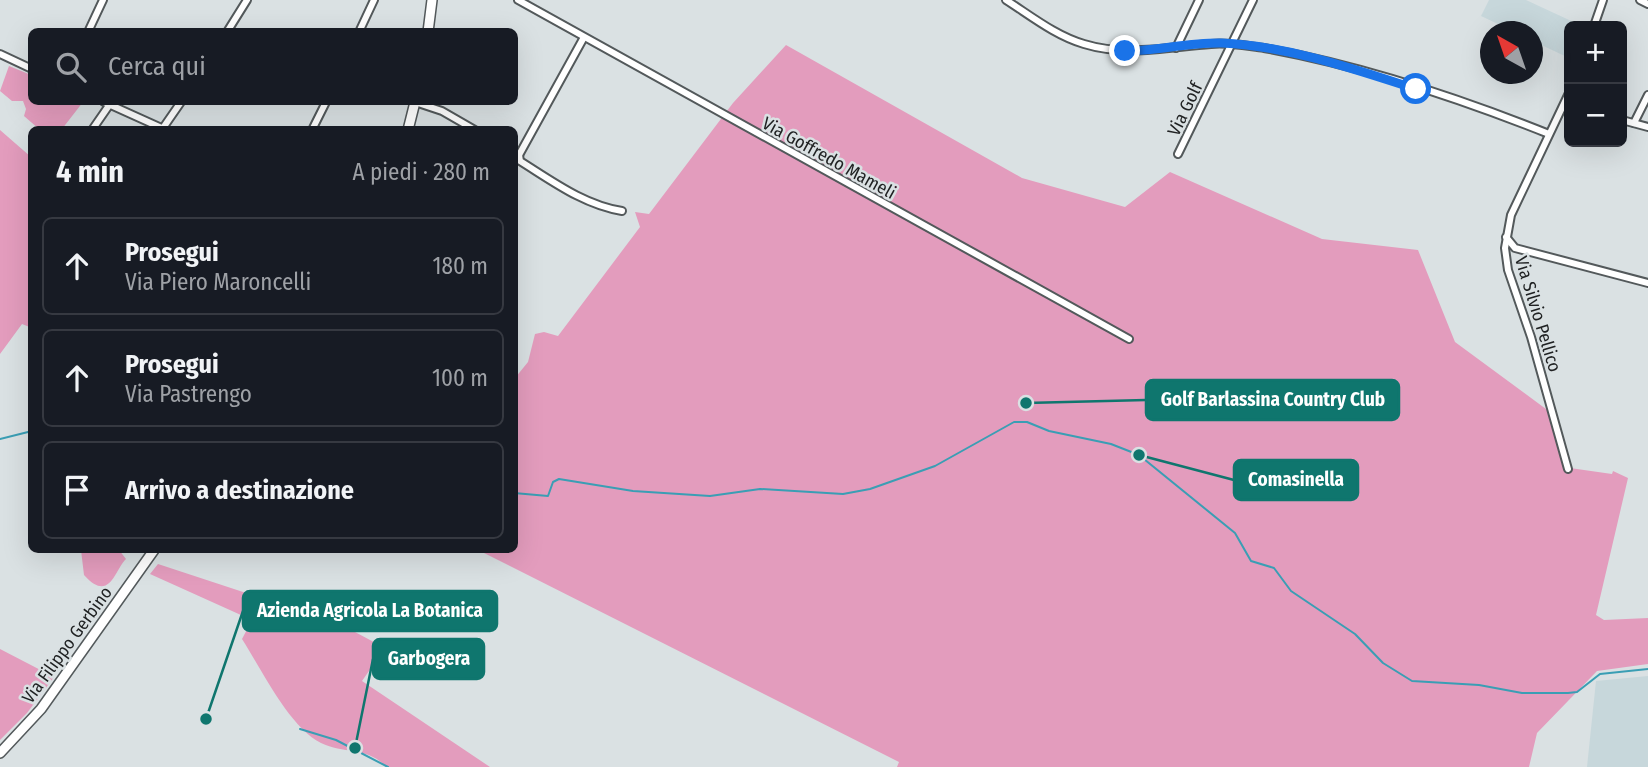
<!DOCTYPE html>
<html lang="it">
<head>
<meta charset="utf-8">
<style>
  :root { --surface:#171b24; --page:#20242c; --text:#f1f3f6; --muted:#9ea1a6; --line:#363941 }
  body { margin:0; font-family:"Fira Sans Condensed",sans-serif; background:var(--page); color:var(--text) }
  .controls { position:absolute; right:21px; top:21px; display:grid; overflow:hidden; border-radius:10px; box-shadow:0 7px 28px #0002 }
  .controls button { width:63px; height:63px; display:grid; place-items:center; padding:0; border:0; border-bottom:2px solid var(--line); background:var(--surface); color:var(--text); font:35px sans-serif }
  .compass { position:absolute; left:1480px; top:21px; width:63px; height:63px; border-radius:50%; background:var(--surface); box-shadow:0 7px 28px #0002; rotate:320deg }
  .stop { position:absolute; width:21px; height:21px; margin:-16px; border:5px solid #1a73e8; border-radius:50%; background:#fff }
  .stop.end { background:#1a73e8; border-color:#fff; box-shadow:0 2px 7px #0008 }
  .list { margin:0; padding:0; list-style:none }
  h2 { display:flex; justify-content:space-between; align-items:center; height:91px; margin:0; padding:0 28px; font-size:30px }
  h2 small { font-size:23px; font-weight:400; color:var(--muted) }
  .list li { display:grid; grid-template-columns:46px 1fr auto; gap:21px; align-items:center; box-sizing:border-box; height:98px; margin:0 14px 14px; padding:0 14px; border:2px solid var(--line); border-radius:10px }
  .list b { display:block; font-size:26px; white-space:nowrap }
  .list p { margin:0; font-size:23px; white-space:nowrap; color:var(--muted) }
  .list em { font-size:23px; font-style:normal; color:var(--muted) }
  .icon { flex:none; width:38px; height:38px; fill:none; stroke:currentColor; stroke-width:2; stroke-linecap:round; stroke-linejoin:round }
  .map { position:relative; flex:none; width:1648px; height:767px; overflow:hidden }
  .search { position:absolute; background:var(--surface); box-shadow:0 7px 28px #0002; left:28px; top:28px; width:490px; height:77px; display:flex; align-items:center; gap:18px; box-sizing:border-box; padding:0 24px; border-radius:10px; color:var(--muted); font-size:26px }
  .panel { position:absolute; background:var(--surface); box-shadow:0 7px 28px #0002; left:28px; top:126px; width:490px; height:427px; border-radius:10px }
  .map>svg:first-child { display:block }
  .built { fill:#c7d7db }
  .green { fill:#e39cbd }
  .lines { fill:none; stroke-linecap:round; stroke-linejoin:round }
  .stream { stroke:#3a9eb4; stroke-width:2 }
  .street-casing { stroke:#53595b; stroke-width:10 }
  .secondary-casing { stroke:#53595b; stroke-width:12 }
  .street { stroke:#fff; stroke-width:6 }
  .secondary { stroke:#fff; stroke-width:9 }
  .route { stroke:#1a73e8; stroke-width:9 }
  .labels { text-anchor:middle; stroke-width:5; stroke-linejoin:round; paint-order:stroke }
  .street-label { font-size:18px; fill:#202223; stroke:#dae1e3 }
  .leader { fill:none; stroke:#0f766e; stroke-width:2.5 }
  .callout-dot { fill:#0f766e; stroke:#dae1e3; stroke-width:2.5 }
  .callout { fill:#0f766e; stroke:#0f766e; stroke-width:2.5 }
  .callout-label { font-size:19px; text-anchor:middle; font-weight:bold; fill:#fff }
</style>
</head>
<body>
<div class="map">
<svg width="1648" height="767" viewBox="0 0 1648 767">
  <rect width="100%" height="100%" fill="#dae1e3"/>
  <g class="built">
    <path d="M1489,0H1526L1582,26H1569V58L1533,41L1532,32L1513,31L1481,16Z"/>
    <path d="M1648,676V767H1587L1596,681Z"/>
  </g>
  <g class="green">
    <path d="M786,45L1022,178L1125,207L1170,172L1322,239L1418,250L1455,342L1550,412L1570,468L1612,474L1613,471L1628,478L1596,615L1604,620L1648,618V664L1597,671L1537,733L1529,767H897L899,762L478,550H514L515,378L528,362L535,334L544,332L558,336L640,227L635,212L649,214L733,103Z"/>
    <path d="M9,66L31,75L32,102H83L62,129H39L24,116L26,109L23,101H12L0,91Z"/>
    <path d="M0,130L31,157L32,328L22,324L0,354Z"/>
    <path d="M81,550H119L126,559C115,569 110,604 84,575Z"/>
    <path d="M158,564L340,624L385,648L362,681L490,767H386C369,747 344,754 321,743C289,727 262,670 242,639L252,620L150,574Z"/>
    <path d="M0,649L54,677L27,713L0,740Z"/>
  </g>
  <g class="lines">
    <g class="stream">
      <path d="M0,439L32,431"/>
      <path d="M514,493L548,496L553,482L559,479L633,491L710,496L760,489L843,494L870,489L935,466L1014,422H1027L1049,431L1111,444L1139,455L1235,533L1251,561L1274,568L1291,591L1355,634L1383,663L1412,681L1479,685L1522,693H1568L1577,692L1600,674L1648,669"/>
      <path d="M300,729L336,740L388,767"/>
    </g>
    <defs>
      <g id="street">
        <path d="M518,0L1129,339"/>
        <path d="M1006,0C1031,16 1056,36 1084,44C1126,57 1169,47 1211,44C1228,42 1247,46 1264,48C1359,65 1459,98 1549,134"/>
        <path d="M1640,0L1648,4"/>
        <path d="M1594,26L1603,0"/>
        <path d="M88,32L103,0"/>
        <path d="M227,32L247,0"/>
        <path d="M359,32L374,0"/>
        <path d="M1176,48L1199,0"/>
        <path d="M0,54L32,69"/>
        <path d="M104,102L166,130"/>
        <path d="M415,102L442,111L475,130"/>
        <path d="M1622,120L1648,127"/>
        <path d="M1634,123L1648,95"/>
        <path d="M163,128L181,102"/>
        <path d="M92,130L110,104"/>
        <path d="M312,130L326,102"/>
        <path d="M1178,154L1253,0"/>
        <path d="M519,155L583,39"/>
        <path d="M519,155L520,161C552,181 584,205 622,211"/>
        <path d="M1506,237L1515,248L1648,283"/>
        <path d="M1568,469L1531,337L1508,270L1505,248L1511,215L1569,93"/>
      </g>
      <g id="secondary">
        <path d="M428,32L432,0"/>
        <path d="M408,130L415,102"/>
        <path d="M0,753L41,709L154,550"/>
      </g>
    </defs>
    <use href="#street" class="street-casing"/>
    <use href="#secondary" class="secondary-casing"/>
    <use href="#street" class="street"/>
    <use href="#secondary" class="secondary"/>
  </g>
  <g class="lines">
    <path class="route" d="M1125,51C1157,51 1190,42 1222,43C1288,46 1354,69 1416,89"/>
  </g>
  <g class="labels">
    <g class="street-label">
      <text transform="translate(1185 109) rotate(-64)" y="6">Via Golf</text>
      <text transform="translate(829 158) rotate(29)" y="6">Via Goffredo Mameli</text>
      <text transform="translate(1538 314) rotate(73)" y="6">Via Silvio Pellico</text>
      <text transform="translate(67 645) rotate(-54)" y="6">Via Filippo Gerbino</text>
    </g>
  </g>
  <path class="leader" d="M1026 403L1146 400M1139 455L1234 480M206 719L243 611M355 748L373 659"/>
  <g class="callout-dot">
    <circle cx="1026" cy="403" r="7"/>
    <circle cx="1139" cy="455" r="7"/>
    <circle cx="206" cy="719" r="7"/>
    <circle cx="355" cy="748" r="7"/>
  </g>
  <g class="callout">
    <rect x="1146" y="380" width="253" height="40" rx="7"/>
    <rect x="1234" y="460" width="124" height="40" rx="7"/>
    <rect x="243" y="591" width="254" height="40" rx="7"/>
    <rect x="373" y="639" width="111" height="40" rx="7"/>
  </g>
  <g class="callout-label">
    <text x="1273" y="406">Golf Barlassina Country Club</text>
    <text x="1296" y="486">Comasinella</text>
    <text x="370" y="617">Azienda Agricola La Botanica</text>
    <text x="429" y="665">Garbogera</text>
  </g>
</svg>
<div class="controls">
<button>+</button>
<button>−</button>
</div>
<svg class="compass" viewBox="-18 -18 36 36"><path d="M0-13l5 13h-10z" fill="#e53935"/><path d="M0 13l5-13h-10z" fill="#9ea1a6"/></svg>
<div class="stop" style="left:1416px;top:89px"></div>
<div class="stop end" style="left:1125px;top:51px"></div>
<div class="search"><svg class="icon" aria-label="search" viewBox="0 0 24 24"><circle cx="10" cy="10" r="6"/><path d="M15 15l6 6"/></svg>Cerca qui</div>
<section class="panel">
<h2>4 min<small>A piedi · 280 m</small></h2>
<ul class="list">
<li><svg class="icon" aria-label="ahead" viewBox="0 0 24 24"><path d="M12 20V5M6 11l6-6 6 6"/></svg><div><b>Prosegui</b><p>Via Piero Maroncelli</p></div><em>180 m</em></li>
<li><svg class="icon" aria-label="ahead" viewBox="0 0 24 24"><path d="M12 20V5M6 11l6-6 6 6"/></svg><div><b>Prosegui</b><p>Via Pastrengo</p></div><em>100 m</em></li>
<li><svg class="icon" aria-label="arrive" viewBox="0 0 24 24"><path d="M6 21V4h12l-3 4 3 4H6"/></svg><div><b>Arrivo a destinazione</b></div></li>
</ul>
</section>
</div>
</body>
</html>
